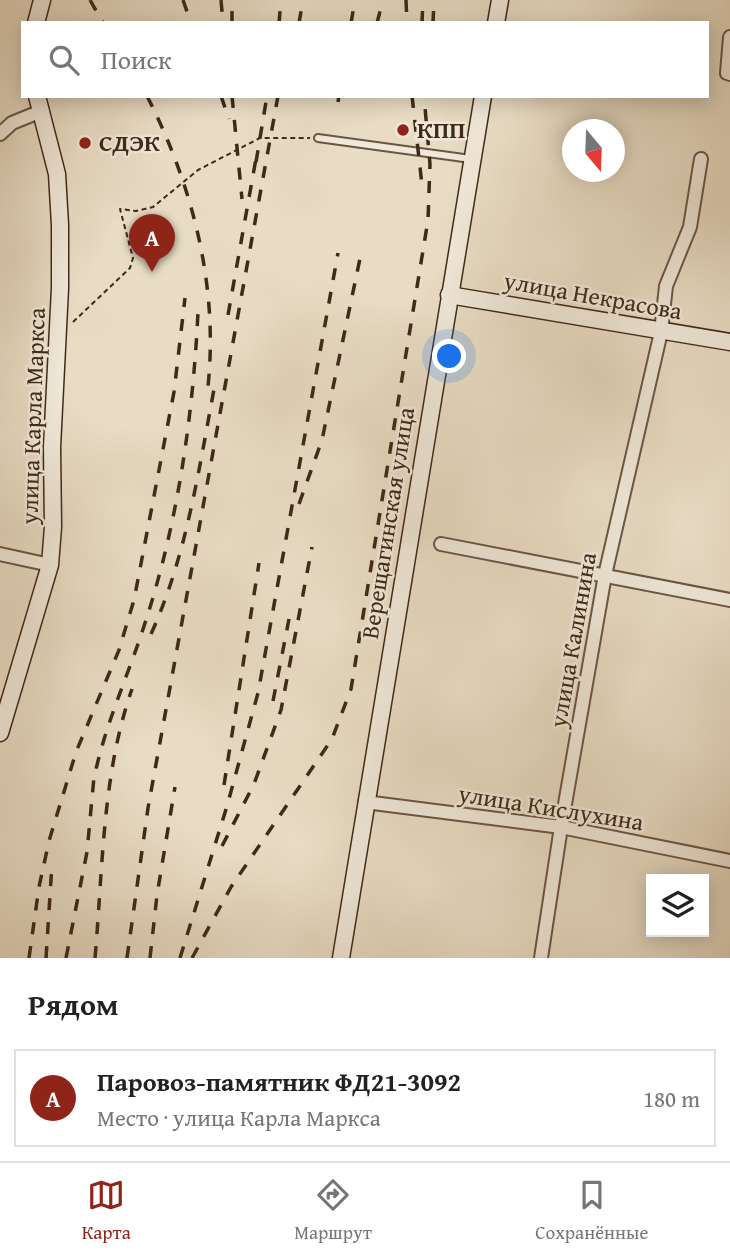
<!DOCTYPE html>
<html lang="ru">
<head>
<meta charset="utf-8">
<style>
  :root { --surface:#fff; --page:#f2f2f2; --text:#222; --muted:#767676; --line:#e0e0e0; --accent:#8f2418 }
  body { margin:0; font-family:"Gentium Book Plus",serif; background:var(--page); color:var(--text) }
  .controls { position:absolute; right:21px; bottom:21px; display:grid; overflow:hidden; border-radius:0px; box-shadow:0 4px 18px #0003 }
  .controls button { width:63px; height:63px; display:grid; place-items:center; padding:0; border:0; border-bottom:2px solid var(--line); background:var(--surface); color:var(--text); font:35px sans-serif }
  .compass { position:absolute; left:562px; top:119px; width:63px; height:63px; border-radius:50%; background:var(--surface); box-shadow:0 4px 18px #0003; rotate:161deg }
  .you { position:absolute; left:450px; top:357px; width:24px; height:24px; margin:-18px; border:5px solid #fff; border-radius:50%; background:#1a73e8; box-shadow:0 0 0 10px #1a73e833 }
  .badge { display:grid; place-items:center; width:46px; height:46px; border-radius:50%; background:var(--accent); color:#fff; font-size:23px; font-weight:700 }
  .pin { position:absolute; translate:-50% -58px; filter:drop-shadow(0 2px 4px #0008) }
  .pin::after { content:''; position:absolute; top:37px; width:24px; height:21px; background:inherit; clip-path:polygon(0 0,100% 0,50% 100%) }
  .list { margin:0; padding:0; list-style:none }
  h2 { display:flex; justify-content:space-between; align-items:center; height:91px; margin:0; padding:0 28px; font-size:30px }
  h2 small { font-size:23px; font-weight:400; color:var(--muted) }
  .list li { display:grid; grid-template-columns:46px 1fr auto; gap:21px; align-items:center; box-sizing:border-box; height:98px; margin:0 14px 14px; padding:0 14px; border:2px solid var(--line); border-radius:0px }
  .list b { display:block; font-size:26px; white-space:nowrap }
  .list p { margin:0; font-size:23px; white-space:nowrap; color:var(--muted) }
  .list em { font-size:23px; font-style:normal; color:var(--muted) }
  .icon { flex:none; width:38px; height:38px; fill:none; stroke:currentColor; stroke-width:2; stroke-linecap:round; stroke-linejoin:round }
  .map { position:relative; flex:none; width:730px; height:958px; overflow:hidden }
  .search { position:absolute; background:var(--surface); box-shadow:0 4px 18px #0003; left:21px; right:21px; top:21px; height:77px; display:flex; align-items:center; gap:18px; box-sizing:border-box; padding:0 24px; border-radius:0px; color:var(--muted); font-size:26px }
  .sheet { height:203px; background:var(--surface) }
  nav { display:flex; justify-content:space-around; align-items:center; box-sizing:border-box; height:98px; border-top:2px solid var(--line); background:var(--surface); font-size:19px; color:var(--muted) }
  nav a { display:grid; justify-items:center; gap:4px }
  nav .on { color:var(--accent) }
  .map>svg:first-child { display:block }
  .lines { fill:none; stroke-linecap:round; stroke-linejoin:round }
  .lane-casing { stroke:#695643; stroke-width:10 }
  .street-casing { stroke:#695643; stroke-width:16 }
  .secondary-casing { stroke:#3f2a18; stroke-width:19 }
  .path { stroke:#3f2a18; stroke-width:2; stroke-dasharray:5 3.5; stroke-linecap:butt }
  .lane { stroke:#f0e8d9; stroke-width:6 }
  .street { stroke:#f0e8d9; stroke-width:12 }
  .secondary { stroke:#f0e8d9; stroke-width:16 }
  .rail { stroke:#3f2a18; stroke-width:3.5; stroke-dasharray:12 12; stroke-linecap:butt }
  .poi-dot { fill:#8f2418; stroke:#f0e8d9; stroke-width:2.5 }
  .labels { text-anchor:middle; stroke-width:5; stroke-linejoin:round; paint-order:stroke }
  .poi-label { font-size:24px; font-weight:bold; fill:#3f2a18; stroke:#f0e8d9; text-anchor:start }
  .street-label { font-size:24px; fill:#3f2a18; stroke:#f0e8d9 }
</style>
</head>
<body>
<div class="map">
<svg width="730" height="958" viewBox="0 0 730 958">
  <rect width="100%" height="100%" fill="#e8dcc4"/>
  <filter id="stains"><feTurbulence type="fractalNoise" baseFrequency=".00286" numOctaves="4"/><feColorMatrix values="0 0 0 0 .2 0 0 0 0 .09 0 0 0 0 .02 0 0 0 .5 -.17"/></filter>
  <radialGradient id="worn" r=".72"><stop offset=".6" stop-color="#630" stop-opacity="0"/><stop offset="1" stop-color="#630" stop-opacity=".3"/></radialGradient>
  <g class="lines">
    <defs>
      <path id="lane" d="M318,138L471,159"/>
      <g id="street">
        <path d="M730,37L727,73L730,74"/>
        <path d="M0,134L12,123L39,112"/>
        <path d="M441,544L730,600"/>
        <path d="M0,554L50,565"/>
        <path d="M365,802L561,827L730,861"/>
        <path d="M541,958L561,827L605,575L661,332L666,286L690,227L701,159"/>
      </g>
      <g id="secondary">
        <path d="M36,23L42,0"/>
        <path d="M496,23L500,0"/>
        <path d="M449,295L730,342"/>
        <path d="M0,733L50,565L53,527L52,447L60,288V225L57,174L37,96"/>
        <path d="M341,958L483,96"/>
      </g>
    </defs>
    <use href="#lane" class="lane-casing"/>
    <use href="#street" class="street-casing"/>
    <use href="#secondary" class="secondary-casing"/>
    <path class="path" d="M73,322L130,268L133,258L120,209L136,211L153,207L198,170L260,138H310"/>
    <use href="#lane" class="lane"/>
    <use href="#street" class="street"/>
    <use href="#secondary" class="secondary"/>
    <g class="rail">
      <path d="M90,0L103,23"/>
      <path d="M183,0L191,23"/>
      <path d="M221,0L223,23"/>
      <path d="M406,0L407,23"/>
      <path d="M232,23V0"/>
      <path d="M279,23L281,0"/>
      <path d="M299,23L303,0"/>
      <path d="M351,23L355,0"/>
      <path d="M377,23L383,0"/>
      <path d="M422,23L423,0"/>
      <path d="M433,23L434,0"/>
      <path d="M147,96C194,188 220,292 207,395"/>
      <path d="M221,96L229,119"/>
      <path d="M232,96L242,199"/>
      <path d="M412,96L422,185"/>
      <path d="M338,102L339,96"/>
      <path d="M256,162L267,96"/>
      <path d="M228,315L257,153"/>
      <path d="M299,504L322,440L362,249"/>
      <path d="M151,634C187,555 199,468 215,384"/>
      <path d="M273,701L289,619"/>
      <path d="M224,785L259,563"/>
      <path d="M222,846L254,784L281,710L312,547"/>
      <path d="M29,958L39,887L49,841L76,752L119,650L134,600L174,392L185,298"/>
      <path d="M46,958L52,864"/>
      <path d="M66,958L87,852L94,777L98,761C110,713 131,668 146,620C178,521 193,416 198,312"/>
      <path d="M95,958C103,868 102,774 132,689"/>
      <path d="M127,958L148,808L278,96"/>
      <path d="M150,958L157,895L175,787"/>
      <path d="M180,958L227,806L258,693L338,253"/>
      <path d="M192,958L231,887L332,739L351,689L428,220L430,164L424,96"/>
    </g>
  </g>
  <g class="poi-dot">
    <circle cx="403" cy="130" r="7"/>
    <circle cx="85" cy="143" r="7"/>
  </g>
  <g class="labels">
    <g class="poi-label">
      <text x="417" y="138">КПП</text>
      <text x="99" y="151">СДЭК</text>
    </g>
    <g class="street-label">
      <text transform="translate(593 296) rotate(10)" y="8">улица Некрасова</text>
      <text transform="translate(33 416) rotate(-88)" y="8">улица Карла Маркса</text>
      <text transform="translate(388 523) rotate(-81)" y="8">Верещагинская улица</text>
      <text transform="translate(573 640) rotate(-80)" y="8">улица Калинина</text>
      <text transform="translate(551 808) rotate(9)" y="8">улица Кислухина</text>
    </g>
  </g>
  <rect width="100%" height="100%" filter="url(#stains)"/>
  <rect width="100%" height="100%" fill="url(#worn)"/>
</svg>
<div class="controls">
<button><svg class="icon" aria-label="layers" viewBox="0 0 24 24"><path d="M12 4l9 5-9 5-9-5zM3 14l9 5 9-5"/></svg></button>
</div>
<svg class="compass" viewBox="-18 -18 36 36"><path d="M0-13l5 13h-10z" fill="#e53935"/><path d="M0 13l5-13h-10z" fill="#767676"/></svg>
<div class="you"></div>
<div class="pin badge" style="left:152px;top:272px">A</div>
<div class="search"><svg class="icon" aria-label="search" viewBox="0 0 24 24"><circle cx="10" cy="10" r="6"/><path d="M15 15l6 6"/></svg>Поиск</div>
</div>
<section class="sheet">
<h2>Рядом<small></small></h2>
<ul class="list">
<li><span class="badge">A</span><div><b>Паровоз-памятник ФД21-3092</b><p>Место · улица Карла Маркса</p></div><em>180 m</em></li>
</ul>
</section>
<nav>
<a class="on"><svg class="icon" aria-label="map" viewBox="0 0 24 24"><path d="M3 6l6-2 6 2 6-2v14l-6 2-6-2-6 2zM9 4v14M15 6v14"/></svg>Карта</a>
<a><svg class="icon" aria-label="directions" viewBox="0 0 24 24"><path d="M12 3l9 9-9 9-9-9zM9 14v-3h6M13 9l2 2-2 2"/></svg>Маршрут</a>
<a><svg class="icon" aria-label="saved" viewBox="0 0 24 24"><path d="M7 4h10v16l-5-4-5 4z"/></svg>Сохранённые</a>
</nav>
</body>
</html>
